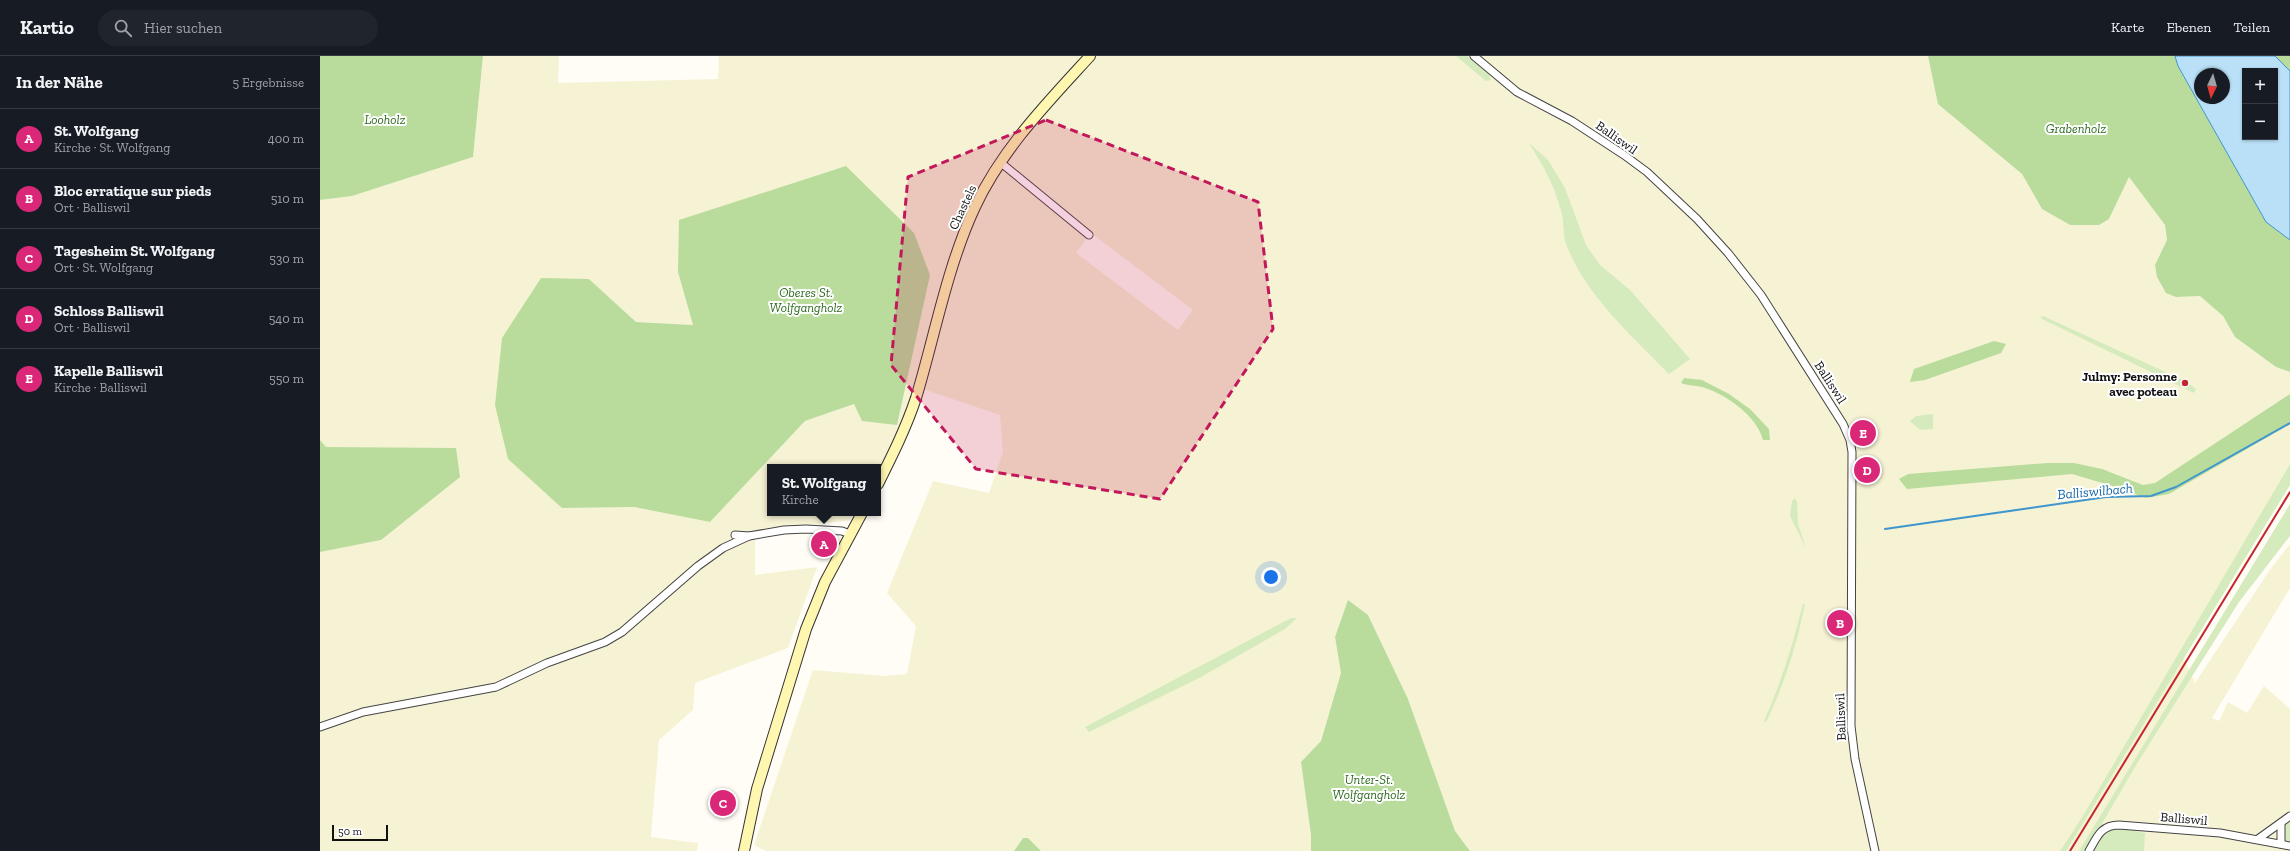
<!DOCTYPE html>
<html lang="de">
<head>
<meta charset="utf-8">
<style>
  :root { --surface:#171b24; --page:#20242c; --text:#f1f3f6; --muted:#9ea1a6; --line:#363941; --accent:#db2777 }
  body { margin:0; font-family:"Zilla Slab",serif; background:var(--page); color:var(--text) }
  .controls { position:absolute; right:12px; top:12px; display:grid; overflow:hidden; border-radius:0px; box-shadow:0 1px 3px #0004 }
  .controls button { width:36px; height:36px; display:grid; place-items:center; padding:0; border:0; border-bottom:1px solid var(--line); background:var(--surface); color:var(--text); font:20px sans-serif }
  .compass { position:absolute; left:1874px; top:12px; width:36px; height:36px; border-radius:50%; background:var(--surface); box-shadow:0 1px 3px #0004; rotate:185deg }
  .scale { position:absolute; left:12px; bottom:10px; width:56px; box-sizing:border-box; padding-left:4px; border:2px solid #111; border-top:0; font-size:11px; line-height:14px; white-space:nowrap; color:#111; -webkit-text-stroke:3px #fff; paint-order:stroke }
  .you { position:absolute; left:951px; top:521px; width:14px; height:14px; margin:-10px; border:3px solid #fff; border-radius:50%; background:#1a73e8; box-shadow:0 0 0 6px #1a73e833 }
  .badge { display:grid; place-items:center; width:26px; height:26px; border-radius:50%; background:var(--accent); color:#fff; font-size:13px; font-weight:700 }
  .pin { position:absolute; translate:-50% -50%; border:2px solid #fff; box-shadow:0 1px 4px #0006 }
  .popup { position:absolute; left:447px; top:408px; width:114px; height:52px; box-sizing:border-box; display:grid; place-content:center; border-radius:0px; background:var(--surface); filter:drop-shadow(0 1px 3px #0005); font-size:13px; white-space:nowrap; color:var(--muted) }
  .popup b { font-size:15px; color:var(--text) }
  .popup::after { content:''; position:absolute; left:50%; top:100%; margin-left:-8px; border:8px solid transparent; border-top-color:var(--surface) }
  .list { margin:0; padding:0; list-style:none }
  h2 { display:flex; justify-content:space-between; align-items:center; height:52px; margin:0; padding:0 16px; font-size:17px }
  h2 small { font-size:13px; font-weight:400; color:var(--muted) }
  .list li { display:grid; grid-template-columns:26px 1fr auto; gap:12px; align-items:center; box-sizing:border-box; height:60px; padding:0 16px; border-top:1px solid var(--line) }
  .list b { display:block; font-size:15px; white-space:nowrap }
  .list p { margin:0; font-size:13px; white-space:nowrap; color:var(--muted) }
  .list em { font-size:13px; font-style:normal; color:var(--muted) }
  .icon { flex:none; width:22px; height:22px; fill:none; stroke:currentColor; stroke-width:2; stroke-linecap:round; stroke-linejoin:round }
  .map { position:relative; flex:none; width:1970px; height:795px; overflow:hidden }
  header { display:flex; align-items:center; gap:24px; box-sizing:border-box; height:56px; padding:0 20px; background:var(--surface); border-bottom:1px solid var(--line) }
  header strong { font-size:19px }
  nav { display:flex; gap:22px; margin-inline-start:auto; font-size:14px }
  .search { width:280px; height:36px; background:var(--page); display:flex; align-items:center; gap:10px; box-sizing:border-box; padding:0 14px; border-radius:22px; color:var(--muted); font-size:15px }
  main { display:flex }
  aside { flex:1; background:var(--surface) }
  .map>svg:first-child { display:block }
  .farmland { fill:#f6f3d4; fill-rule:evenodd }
  .green { fill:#d5ebbd }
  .forest { fill:#b9dc9c }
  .water { fill:#b9e0f7; stroke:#3f96cf; fill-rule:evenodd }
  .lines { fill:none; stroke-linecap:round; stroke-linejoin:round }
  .stream { stroke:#3f96cf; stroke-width:2 }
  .minor-casing { stroke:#444; stroke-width:9 }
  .secondary-casing { stroke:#333; stroke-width:12 }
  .minor { stroke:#fff; stroke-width:7 }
  .secondary { stroke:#fff6b0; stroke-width:10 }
  .rail { stroke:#c4262e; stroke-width:2 }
  .marked { fill:#c2185b; fill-opacity:0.2; stroke:#c2185b; stroke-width:3; stroke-dasharray:8 5; stroke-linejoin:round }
  .poi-dot { fill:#c4262e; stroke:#fff; stroke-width:1.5 }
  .labels { text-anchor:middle; stroke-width:4; stroke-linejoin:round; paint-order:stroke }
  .park-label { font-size:13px; font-style:italic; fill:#2f6b1f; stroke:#fff }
  .street-label { font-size:13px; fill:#111; stroke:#fff }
  .poi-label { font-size:13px; font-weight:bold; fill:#111; stroke:#fff; text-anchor:end }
  .water-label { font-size:14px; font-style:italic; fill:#1768a6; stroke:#fff }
</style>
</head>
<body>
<header>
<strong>Kartio</strong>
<div class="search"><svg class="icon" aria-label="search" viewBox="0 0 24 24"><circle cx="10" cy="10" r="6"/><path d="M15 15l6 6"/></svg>Hier suchen</div>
<nav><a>Karte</a><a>Ebenen</a><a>Teilen</a></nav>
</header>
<main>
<aside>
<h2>In der Nähe<small>5 Ergebnisse</small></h2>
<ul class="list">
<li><span class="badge">A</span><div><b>St. Wolfgang</b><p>Kirche · St. Wolfgang</p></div><em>400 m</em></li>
<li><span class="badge">B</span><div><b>Bloc erratique sur pieds</b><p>Ort · Balliswil</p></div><em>510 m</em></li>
<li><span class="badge">C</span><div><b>Tagesheim St. Wolfgang</b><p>Ort · St. Wolfgang</p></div><em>530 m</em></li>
<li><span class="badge">D</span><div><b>Schloss Balliswil</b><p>Ort · Balliswil</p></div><em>540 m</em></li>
<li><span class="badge">E</span><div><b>Kapelle Balliswil</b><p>Kirche · Balliswil</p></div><em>550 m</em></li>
</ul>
</aside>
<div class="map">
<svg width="1970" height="795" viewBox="0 0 1970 795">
  <rect width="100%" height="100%" fill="#fffdf5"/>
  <path class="farmland" d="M163,0H239L238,27L398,23L399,0H1608L1619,48L1702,118L1722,153L1750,169L1789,163L1809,121L1845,169L1847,184L1835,209L1856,241L1880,240L1903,260L1915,281L1956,311L1970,316V408L1861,596L1875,627L1949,515L1970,488V532L1892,662L1899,665L1908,646L1927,657L1944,630L1970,653V795H1150L1135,775L1088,643L1048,559L1028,544L1015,581L1021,617L1001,685L981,706L991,779V795H721L708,782H703L694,795H446L434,789L493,614L565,620L587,618L596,570L567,537L613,425L669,437L683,396L680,359L594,330L579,374L558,416V411H450V457H534L530,464L435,476V519L497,511L468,592L375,627L373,654L339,684L331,781L378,787L377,795H0V496L61,484L6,391L0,384V144L32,140L153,101ZM771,177L873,254L858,274L756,197ZM358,216L577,368L534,348L485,365L390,466L314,451L242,452L269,223L316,266L373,269Z"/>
  <g class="green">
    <path d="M1136,0H1148L1169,19L1171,24L1166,25Z"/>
    <path d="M1209,87L1228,104L1245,132L1266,189L1280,209L1310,234L1370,303L1349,318C1311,279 1266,240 1246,188C1243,179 1244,168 1242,158C1234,128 1225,113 1209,87Z"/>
    <path d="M1723,260L1865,325L1876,333L1874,337L1720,262Z"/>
    <path d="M1613,358V373L1600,374L1590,365L1596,360Z"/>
    <path d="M1970,408V429L1746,795H1740L1763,760Z"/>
    <path d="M1475,442L1477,446L1478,468L1486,492L1470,460L1472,445Z"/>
    <path d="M1970,448V480L1919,546L1818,706L1766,795H1759Z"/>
    <path d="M1483,548H1485C1477,588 1464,630 1446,666L1444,665C1461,628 1473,587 1483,548Z"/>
    <path d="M971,562H977L965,573L881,621L769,676L765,671Z"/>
    <path d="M1970,763V787L1964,783L1963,772Z"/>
    <path d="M1801,772L1825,777L1824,795H1773L1786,776Z"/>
  </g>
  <g class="forest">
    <path d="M0,0H163L153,101L32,140L0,144Z"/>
    <path d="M1608,0H1855L1858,10L1946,165L1970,184V316L1956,311L1915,281L1903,260L1880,240L1856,241L1846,237L1837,221L1835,209L1847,184L1845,169L1809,121L1789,163L1779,169H1750L1722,153L1702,118L1618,48Z"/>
    <path d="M1955,0H1970V15Z"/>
    <path d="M526,110L594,177L610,219L577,369L542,365L534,348L485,365L390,466L314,451L242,452L188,403L175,349L182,282L221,222L269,223L316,266L373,269L358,216L359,164Z"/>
    <path d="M1674,285L1686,288L1681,297L1605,324L1590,326L1594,313Z"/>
    <path d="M1364,322L1382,324L1409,338L1430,353L1449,373L1450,384H1443C1437,360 1406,338 1382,331C1375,329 1368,330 1361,327Z"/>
    <path d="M1970,338V368L1849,438L1826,442L1796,431L1752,418L1587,433L1579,423L1588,418L1727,407H1754L1782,413L1823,429L1835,427Z"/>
    <path d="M0,384L6,391L136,392L140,421L61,484L0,496Z"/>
    <path d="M1028,544L1048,559L1088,643L1135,775L1150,795H991V779L981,706L1001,685L1021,617L1015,581Z"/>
    <path d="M703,782H708L721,795H694Z"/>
  </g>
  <path class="water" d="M1855,0H1955L1970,15V184L1946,166L1858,10ZM1925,15H1955V81H1925ZM1880,18H1904V42H1880Z"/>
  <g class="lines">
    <path class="stream" d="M1565,473L1786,441L1831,440L1856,431L1970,367"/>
    <defs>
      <g id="minor">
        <path d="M1154,0L1197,36L1252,65L1304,99L1327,116L1377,163L1408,197L1441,239L1523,368L1530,384L1532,396L1531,670L1535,703L1555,795"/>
        <path d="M680,106L769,179"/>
        <path d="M415,479L429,480"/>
        <path d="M0,671L43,656L176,631L227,607L285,586L302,576L378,510L403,492L429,480L464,474L486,473L522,475L530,478"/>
        <path d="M1961,767V788"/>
        <path d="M1938,783L1970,760"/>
        <path d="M1769,795C1777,781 1781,769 1799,769L1900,777L1970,790"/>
      </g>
      <g id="secondary">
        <path d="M558,428C572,400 586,372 596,342C615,279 627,211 655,151C682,93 727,47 770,0"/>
        <path d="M424,795L437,733L486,573L505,526L542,457"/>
      </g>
    </defs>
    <use href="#minor" class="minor-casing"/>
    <use href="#secondary" class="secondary-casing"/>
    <use href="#minor" class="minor"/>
    <use href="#secondary" class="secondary"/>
    <path class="rail" d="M1750,795L1970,436"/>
  </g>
  <path class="marked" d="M726,64L938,146L953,273L840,443L656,413L571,309L588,121Z"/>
  <circle class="poi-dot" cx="1865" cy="327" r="4"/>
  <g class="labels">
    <g class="park-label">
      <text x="65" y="68">Looholz</text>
      <text x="1756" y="77">Grabenholz</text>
      <text x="486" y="241">Oberes St.<tspan x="486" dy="15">Wolfgangholz</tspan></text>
      <text x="1049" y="728">Unter-St.<tspan x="1049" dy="15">Wolfgangholz</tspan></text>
    </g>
    <g class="street-label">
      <text transform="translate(1297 81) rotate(35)" y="5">Balliswil</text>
      <text transform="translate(642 151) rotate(-65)" y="5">Chastels</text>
      <text transform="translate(1511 326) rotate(57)" y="5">Balliswil</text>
      <text transform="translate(1520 661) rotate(-92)" y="5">Balliswil</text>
      <text transform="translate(1864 762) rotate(5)" y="5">Balliswil</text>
    </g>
    <g class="poi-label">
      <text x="1857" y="325">Julmy: Personne<tspan x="1857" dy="15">avec poteau</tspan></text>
    </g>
    <g class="water-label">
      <text transform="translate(1775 435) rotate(-5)" y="5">Balliswilbach</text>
    </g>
  </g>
</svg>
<div class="controls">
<button>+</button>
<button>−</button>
</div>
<svg class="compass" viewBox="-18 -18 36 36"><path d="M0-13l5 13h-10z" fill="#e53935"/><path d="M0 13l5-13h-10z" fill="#9ea1a6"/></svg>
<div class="scale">50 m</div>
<div class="you"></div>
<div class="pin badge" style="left:504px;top:488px">A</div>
<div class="popup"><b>St. Wolfgang</b>Kirche</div>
<div class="pin badge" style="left:1520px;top:567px">B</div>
<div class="pin badge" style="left:403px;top:747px">C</div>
<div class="pin badge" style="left:1547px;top:414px">D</div>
<div class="pin badge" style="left:1543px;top:377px">E</div>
</div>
</main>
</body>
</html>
